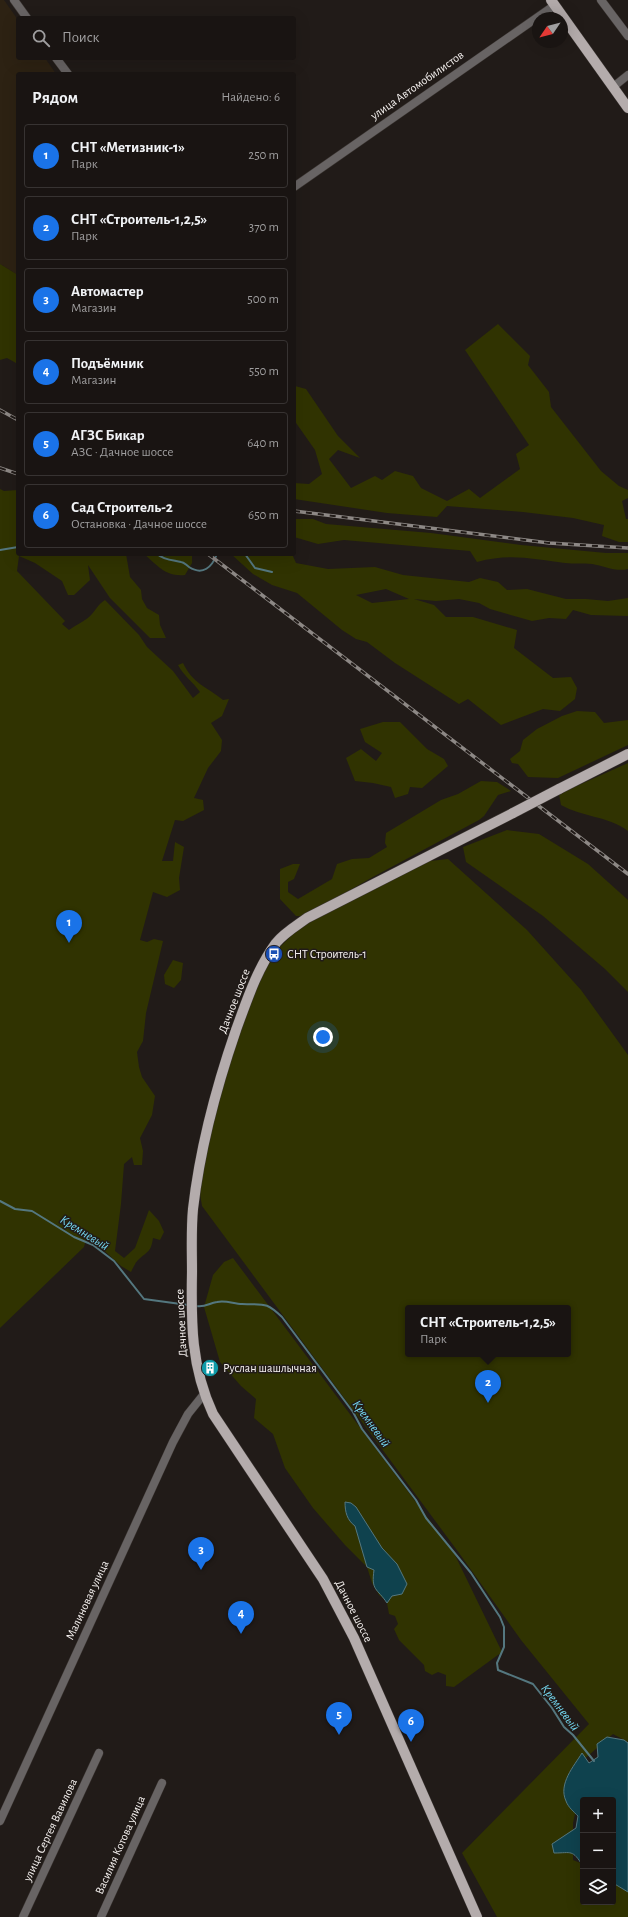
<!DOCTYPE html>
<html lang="ru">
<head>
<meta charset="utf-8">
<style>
  :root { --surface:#191412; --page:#262120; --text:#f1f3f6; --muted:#9f9e9f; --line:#373332; --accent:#1a73e8 }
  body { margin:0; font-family:"Alegreya Sans",sans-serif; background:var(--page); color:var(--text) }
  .controls { position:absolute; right:12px; bottom:12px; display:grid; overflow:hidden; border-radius:4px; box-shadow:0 4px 16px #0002 }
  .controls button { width:36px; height:36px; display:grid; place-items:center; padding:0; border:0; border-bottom:1px solid var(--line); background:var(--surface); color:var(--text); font:20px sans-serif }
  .compass { position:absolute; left:532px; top:12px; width:36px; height:36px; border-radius:50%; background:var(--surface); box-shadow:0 4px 16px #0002; rotate:235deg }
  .you { position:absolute; left:323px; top:1037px; width:14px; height:14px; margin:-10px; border:3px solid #fff; border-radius:50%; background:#1a73e8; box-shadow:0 0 0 6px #1a73e833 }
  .badge { display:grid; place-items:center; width:26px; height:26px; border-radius:50%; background:var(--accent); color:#fff; font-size:13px; font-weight:700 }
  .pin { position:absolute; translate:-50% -33px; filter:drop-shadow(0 1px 2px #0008) }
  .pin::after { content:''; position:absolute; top:21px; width:14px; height:12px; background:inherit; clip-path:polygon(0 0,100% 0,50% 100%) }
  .popup { position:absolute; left:405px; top:1305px; width:166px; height:52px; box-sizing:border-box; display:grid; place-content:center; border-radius:4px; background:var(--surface); filter:drop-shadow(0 1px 3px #0005); font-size:13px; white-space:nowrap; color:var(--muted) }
  .popup b { font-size:15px; color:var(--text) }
  .popup::after { content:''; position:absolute; left:50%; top:100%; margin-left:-8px; border:8px solid transparent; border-top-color:var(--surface) }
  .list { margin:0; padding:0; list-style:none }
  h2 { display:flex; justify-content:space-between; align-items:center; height:52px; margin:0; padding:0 16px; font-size:17px }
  h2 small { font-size:13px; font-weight:400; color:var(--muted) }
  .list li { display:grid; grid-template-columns:26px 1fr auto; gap:12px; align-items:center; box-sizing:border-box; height:64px; margin:0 8px 8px; padding:0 8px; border:1px solid var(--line); border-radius:4px }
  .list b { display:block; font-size:15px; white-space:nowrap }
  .list p { margin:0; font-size:13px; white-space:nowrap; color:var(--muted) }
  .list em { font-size:13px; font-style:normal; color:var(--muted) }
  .icon { flex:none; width:22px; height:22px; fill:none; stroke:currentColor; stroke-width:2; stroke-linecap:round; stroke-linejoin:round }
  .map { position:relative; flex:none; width:628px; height:1917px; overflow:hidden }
  .search { position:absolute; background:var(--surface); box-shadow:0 4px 16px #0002; left:16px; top:16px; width:280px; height:44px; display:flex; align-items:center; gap:10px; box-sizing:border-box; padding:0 14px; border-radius:4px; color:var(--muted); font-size:15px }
  .panel { position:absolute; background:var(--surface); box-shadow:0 4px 16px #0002; left:16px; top:72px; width:280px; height:484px; border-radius:4px }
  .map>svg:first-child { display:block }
  .industrial { fill:#2d2213 }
  .green { fill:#303301; fill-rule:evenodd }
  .water { fill:#0f424e; stroke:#54777f }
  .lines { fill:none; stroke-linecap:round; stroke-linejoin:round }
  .stream { stroke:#54777f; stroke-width:2 }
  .minor-casing { stroke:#3b3532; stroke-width:9 }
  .major-casing { stroke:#3b3532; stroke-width:11 }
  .minor { stroke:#686464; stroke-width:8 }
  .major { stroke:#b4acac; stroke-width:10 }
  .rail-casing { stroke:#8d8885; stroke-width:3.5 }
  .rail { stroke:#211b18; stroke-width:2; stroke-dasharray:6; stroke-linecap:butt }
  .major-bridge-casing { stroke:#3b3532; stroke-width:11; stroke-linecap:butt }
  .major-bridge { stroke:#b4acac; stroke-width:10 }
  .labels { text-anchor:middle; stroke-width:3; stroke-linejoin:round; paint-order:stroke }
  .street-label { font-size:12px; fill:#f6f2f0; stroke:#211b18 }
  .poi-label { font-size:12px; fill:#f6f2f0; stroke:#211b18; text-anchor:start }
  .water-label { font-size:13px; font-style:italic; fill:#74d7f0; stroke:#211b18 }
</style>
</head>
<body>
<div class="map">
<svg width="628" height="1917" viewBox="0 0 628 1917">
  <rect width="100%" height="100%" fill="#211b18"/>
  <path class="industrial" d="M0,0H4L18,20V58H45L56,74H18V275L0,264Z"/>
  <g class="green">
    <path d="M0,264L18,275V361L16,363L7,358L0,360Z"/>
    <path d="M498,324L530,356L528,365L549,392L551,407L601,471L619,486L628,490V498L622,501L626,519H628V542H619L602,536L604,525L573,518L523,512L447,506L437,517L387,513L294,499V483L309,484L322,474L315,450L294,420L295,386L306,389L338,436L360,458L338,450L329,459L351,488L375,476L382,480L395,471L413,476L421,488L447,501L469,489L480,498L520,469L516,454L529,445L465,350Z"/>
    <path d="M0,489L4,491L18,490V554H126L130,577L141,590L142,599L147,608L159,615L160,625L166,638H150L110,598L88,565L90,580L74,595H68L62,581L35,563L19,556L17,571L65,621L62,624L69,630C74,626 86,620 89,617C95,612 97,605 105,600L139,635L147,647L173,671L193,698L200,692C193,682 184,676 178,665L183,663C193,684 206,686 223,700L229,699L222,716L211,723L222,740L221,751L208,768L194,798L203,800L204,810L183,821L175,820L162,861H173L175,842L184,847L179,878L180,890L167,897L153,892L140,940L147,942L154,939L163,941L146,1013L143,1041L137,1052L139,1067L142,1077L155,1096L152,1115L140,1138L143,1151L142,1165H134L132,1157L124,1164L121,1204L115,1251L124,1258L135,1248L149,1210L159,1221L164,1232L160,1240L153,1238C151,1252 148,1251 138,1260C135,1263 133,1268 131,1272L121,1266L87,1235L84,1247L0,1328Z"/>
    <path d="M294,519H313L326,524L431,533L521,545L606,553H628V569C616,572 604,566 592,564C583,563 574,564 565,563C532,559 510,553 477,562L470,551L344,540L318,544L294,537Z"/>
    <path d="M144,554H184L192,556V563L185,575C166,577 158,566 144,554Z"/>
    <path d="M231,554H292L296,563L328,569L375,567L403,575L469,582L480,578L498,582L507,590L527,589L566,599H586L608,601L628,598V616L591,615L573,610L566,619L549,618L532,621L490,609L479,603L459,599L436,601L414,599L434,605L446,617H473L517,630L514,648L553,678L571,677L577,688L575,699L560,711L543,709L501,725L468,699L459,704L395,663L367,642L356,639L342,630L297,593L272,585L253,574ZM386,589L409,599L372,603L356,595Z"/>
    <path d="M577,711L595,712L604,723L628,720V745L558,778L528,777L518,764L512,763L510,759L520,751L523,740L537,729L562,716Z"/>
    <path d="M383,722H400L427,749L444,759L448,766L422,788L410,787L408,794L395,798L391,787L373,783L355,781L346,758L361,749L376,761L382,753L365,742L360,729Z"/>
    <path d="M628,763V831C608,816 582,817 561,805L559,794Z"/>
    <path d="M481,781L497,782L511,791L498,795L484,816L479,820L371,878L305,916H296L280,899V869L293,864H300L294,879L288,882V892L298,899L332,879L337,864L352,859L369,858L387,847L385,843L386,833L441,800L458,794Z"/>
    <path d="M507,830L539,834L588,864L628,900V992L605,969L543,916L466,862L463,847Z"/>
    <path d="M448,859L527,930L581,990L628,1055V1742L613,1734L573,1769L579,1796L573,1823V1860L583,1864V1902H613V1877L628,1883V1917H497L462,1853L589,1724L521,1640L459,1553L202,1206L199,1188L215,1105L251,994L275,952L303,924L430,861ZM408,1308H568V1354H408Z"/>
    <path d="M173,960L183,963L181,980L174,988L165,984L164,975Z"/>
    <path d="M233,1258L454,1553L502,1652L454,1687L446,1686V1675L438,1672L432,1675L425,1671L424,1665L399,1640L394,1629L398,1624L395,1616L389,1614L387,1603L383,1598L379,1595L372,1583L367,1567L345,1545L313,1508L285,1468L273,1434L254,1418L256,1399L241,1386L220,1362L204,1307L213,1275L224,1262Z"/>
  </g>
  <g class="water">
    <path d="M345,1502L351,1503L356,1507L382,1548L397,1564L407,1584L402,1594L392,1596L387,1603C377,1588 371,1591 374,1570L367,1567L355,1526C347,1520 345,1512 345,1502Z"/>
    <path d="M607,1737L624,1740L628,1743V1892L613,1883V1800H583V1866C572,1849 572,1853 554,1853L552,1844L576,1828L578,1816C574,1812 568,1807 566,1801C558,1784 574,1766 582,1753L589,1763L598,1757L597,1744Z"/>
  </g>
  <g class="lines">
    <g class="stream">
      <path d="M0,550L18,547"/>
      <path d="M157,554C164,560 172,560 181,562C184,562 186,565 189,567C203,576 212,567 217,554"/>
      <path d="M245,554L255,568L272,572"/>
      <path d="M0,1201L15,1209L32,1211L74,1237L93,1245L114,1261L144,1299L188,1305"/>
      <path d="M196,1306C205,1308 209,1303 217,1302C226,1300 234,1304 242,1304C264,1305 265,1301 282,1317L353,1412L362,1429L416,1500L426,1518L471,1573L500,1617L504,1627V1647L497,1663L498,1670L533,1684L552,1708L564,1727L573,1735L594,1761"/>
    </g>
    <defs>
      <g id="minor">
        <path d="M14,0L27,18"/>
        <path d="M601,0L628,36"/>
        <path d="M56,58L68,74"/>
        <path d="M613,87L628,75"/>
        <path d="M294,187L555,5"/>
        <path d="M0,1821L173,1442L188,1414L204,1394"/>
        <path d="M23,1917L99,1753"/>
        <path d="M101,1917L162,1783"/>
      </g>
      <g id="major">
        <path d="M551,0L628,108"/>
        <path d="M559,789L628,754"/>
        <path d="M477,1917L354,1638L323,1579L213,1414C191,1367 191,1323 192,1272C192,1251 191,1230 193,1209C200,1148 216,1088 236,1030C247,1000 257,969 276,943C284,933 296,926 307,918L513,813"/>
      </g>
    </defs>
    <use href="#minor" class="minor-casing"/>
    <use href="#major" class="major-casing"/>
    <use href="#minor" class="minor"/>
    <use href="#major" class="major"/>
    <defs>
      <g id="rail">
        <path d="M0,410L18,420"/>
        <path d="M0,468L18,474"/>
        <path d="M294,511L549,543L628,548"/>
        <path d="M208,554L628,874"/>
      </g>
    </defs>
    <use href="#rail" class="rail-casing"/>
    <use href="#rail" class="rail"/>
    <defs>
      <path id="major-bridge" d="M513,813L559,789"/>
    </defs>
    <use href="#major-bridge" class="major-bridge-casing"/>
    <use href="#major-bridge" class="major-bridge"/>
  </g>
  <defs>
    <symbol id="bus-disc" viewBox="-11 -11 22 22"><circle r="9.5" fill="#1a4fb4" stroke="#211b18"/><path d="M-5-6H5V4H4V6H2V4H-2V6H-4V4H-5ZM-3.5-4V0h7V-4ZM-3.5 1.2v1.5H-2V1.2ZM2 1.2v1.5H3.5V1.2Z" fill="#fff"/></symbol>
    <symbol id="building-disc" viewBox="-11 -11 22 22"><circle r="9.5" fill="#0f9aa8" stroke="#211b18"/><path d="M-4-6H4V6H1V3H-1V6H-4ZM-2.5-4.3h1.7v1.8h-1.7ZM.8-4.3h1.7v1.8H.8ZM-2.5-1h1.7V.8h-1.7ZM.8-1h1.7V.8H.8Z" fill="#fff"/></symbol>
  </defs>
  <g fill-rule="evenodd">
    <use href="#bus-disc" x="264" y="944" width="20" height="20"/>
    <use href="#building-disc" x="200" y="1358" width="20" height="20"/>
  </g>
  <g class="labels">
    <g class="street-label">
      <text transform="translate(417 85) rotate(-35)" y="4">улица Автомобилистов</text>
      <text transform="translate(234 1001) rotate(-69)" y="4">Дачное шоссе</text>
      <text transform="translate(181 1323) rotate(-93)" y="4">Дачное шоссе</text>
      <text transform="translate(87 1600) rotate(-65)" y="4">Малиновая улица</text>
      <text transform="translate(354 1611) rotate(63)" y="4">Дачное шоссе</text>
      <text transform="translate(50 1830) rotate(-65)" y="4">улица Сергея Вавилова</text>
      <text transform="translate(120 1845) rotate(-66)" y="4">Василия Котова улица</text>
    </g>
    <g class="poi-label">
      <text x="287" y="958">СНТ Строитель-1</text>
      <text x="223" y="1372">Руслан шашлычная</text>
    </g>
    <g class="water-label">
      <text transform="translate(85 1232) rotate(32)" y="5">Кремневый</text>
      <text transform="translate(372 1423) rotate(54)" y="5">Кремневый</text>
      <text transform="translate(561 1707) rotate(53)" y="5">Кремневый</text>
    </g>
  </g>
</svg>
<div class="controls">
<button>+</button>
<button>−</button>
<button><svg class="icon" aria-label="layers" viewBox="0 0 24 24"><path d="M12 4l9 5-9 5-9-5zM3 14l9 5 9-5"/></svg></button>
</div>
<svg class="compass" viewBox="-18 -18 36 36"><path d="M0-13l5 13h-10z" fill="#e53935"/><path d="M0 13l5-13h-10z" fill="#9f9e9f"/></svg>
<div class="you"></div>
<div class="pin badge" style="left:69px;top:943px">1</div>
<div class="pin badge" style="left:488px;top:1403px">2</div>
<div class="popup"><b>СНТ «Строитель-1,2,5»</b>Парк</div>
<div class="pin badge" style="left:201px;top:1570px">3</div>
<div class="pin badge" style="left:241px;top:1634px">4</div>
<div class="pin badge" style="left:339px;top:1735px">5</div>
<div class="pin badge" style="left:411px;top:1742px">6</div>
<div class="search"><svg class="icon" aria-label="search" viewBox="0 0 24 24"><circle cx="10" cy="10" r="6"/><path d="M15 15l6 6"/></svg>Поиск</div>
<section class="panel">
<h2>Рядом<small>Найдено: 6</small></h2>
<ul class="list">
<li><span class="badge">1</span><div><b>СНТ «Метизник-1»</b><p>Парк</p></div><em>250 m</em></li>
<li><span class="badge">2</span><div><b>СНТ «Строитель-1,2,5»</b><p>Парк</p></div><em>370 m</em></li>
<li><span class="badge">3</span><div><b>Автомастер</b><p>Магазин</p></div><em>500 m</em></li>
<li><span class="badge">4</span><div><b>Подъёмник</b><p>Магазин</p></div><em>550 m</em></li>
<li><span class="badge">5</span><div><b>АГЗС Бикар</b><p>АЗС · Дачное шоссе</p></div><em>640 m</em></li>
<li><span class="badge">6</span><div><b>Сад Строитель-2</b><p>Остановка · Дачное шоссе</p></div><em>650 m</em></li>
</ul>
</section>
</div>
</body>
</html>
